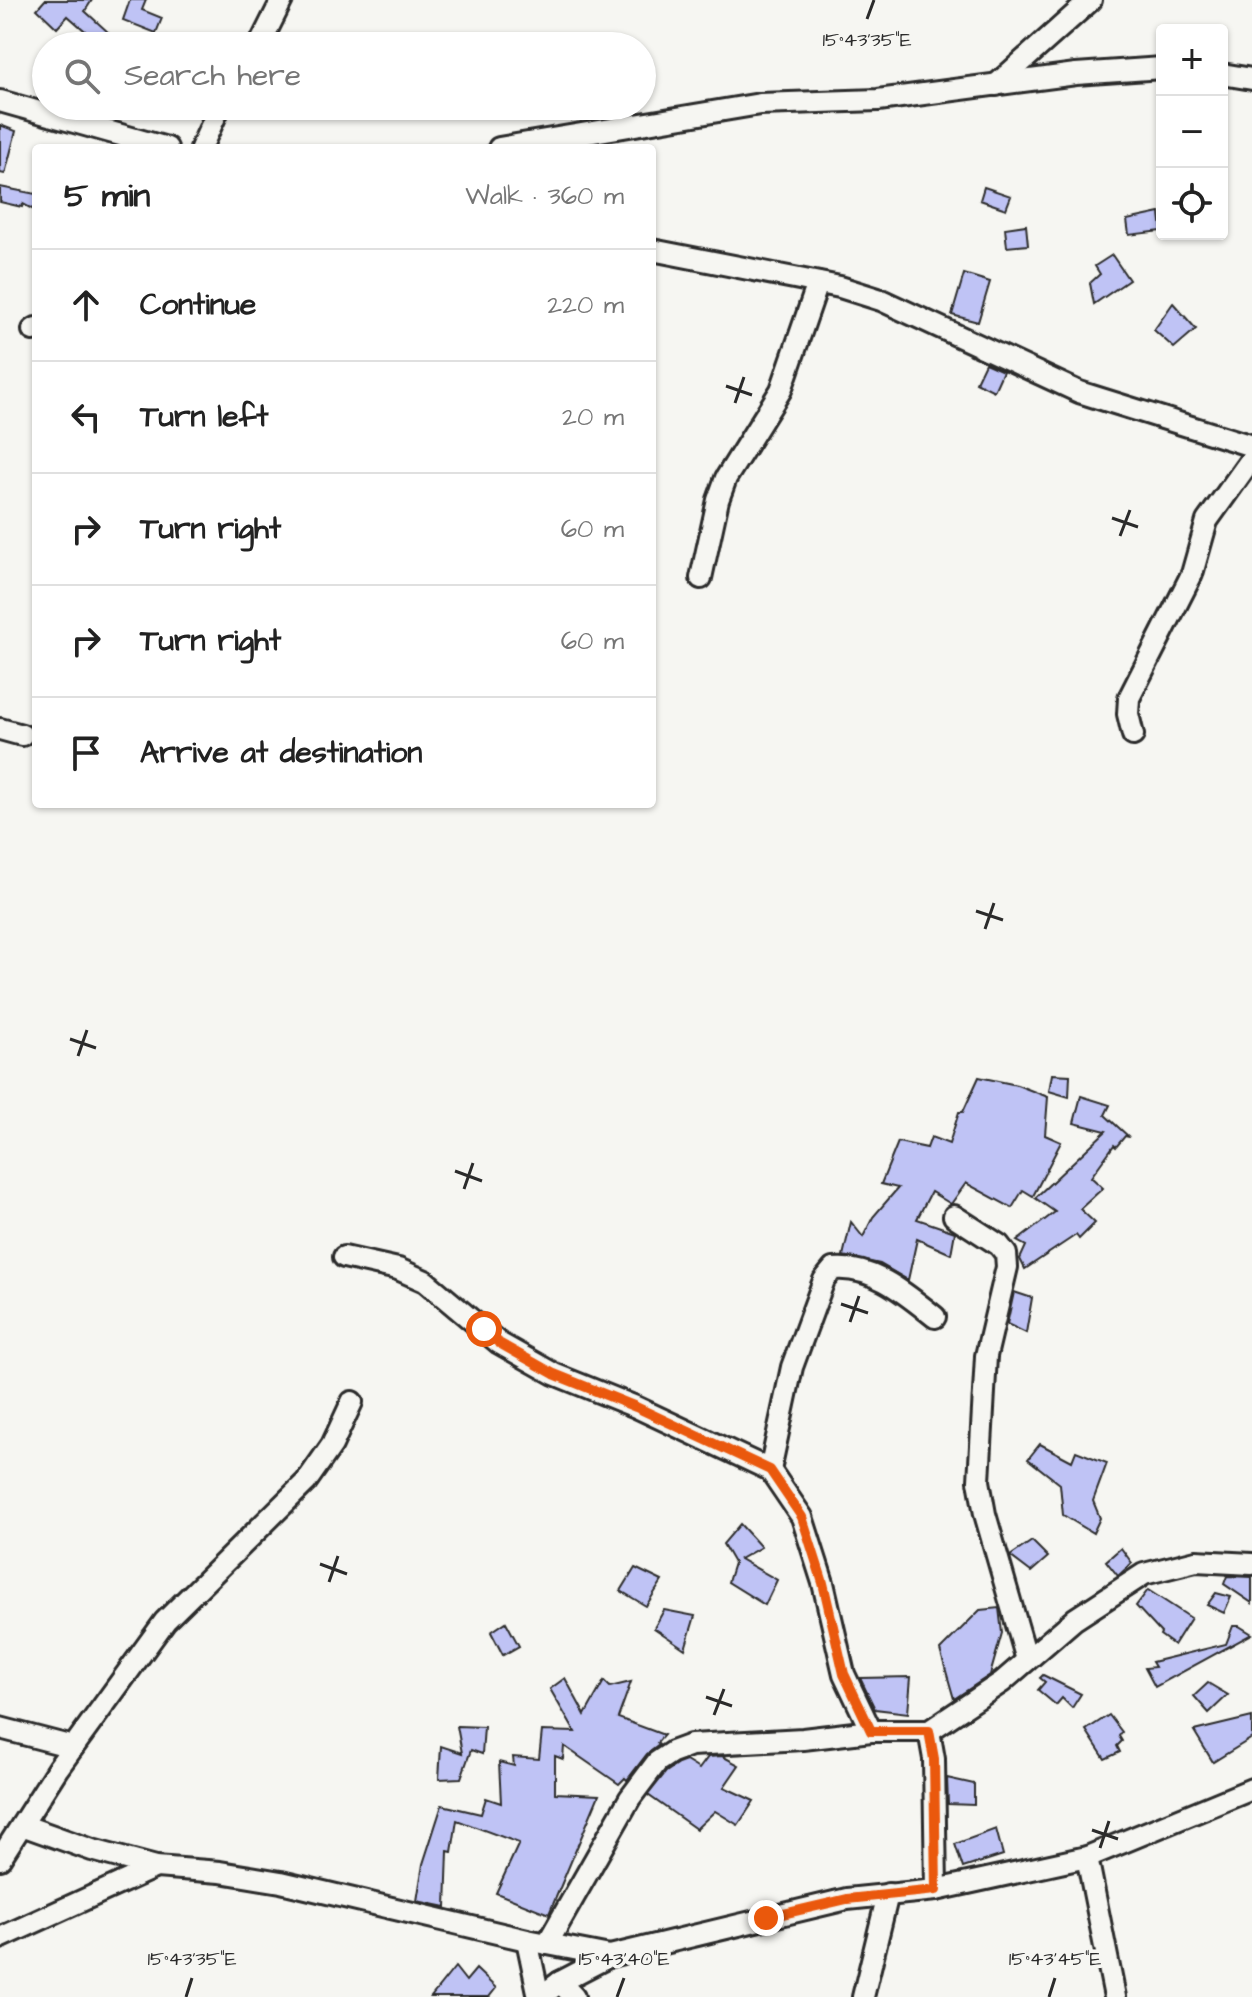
<!DOCTYPE html>
<html lang="en">
<head>
<meta charset="utf-8">
<style>
  :root { --surface:#fff; --page:#f2f2f2; --text:#222; --muted:#767676; --line:#e0e0e0 }
  body { margin:0; font-family:"Architects Daughter",sans-serif; background:var(--page); color:var(--text) }
  .controls { position:absolute; right:24px; top:24px; display:grid; overflow:hidden; border-radius:8px; box-shadow:0 2px 6px #0004 }
  .controls button { width:72px; height:72px; display:grid; place-items:center; padding:0; border:0; border-bottom:2px solid var(--line); background:var(--surface); color:var(--text); font:40px sans-serif }
  .stop { position:absolute; width:24px; height:24px; margin:-18px; border:6px solid #ea580c; border-radius:50%; background:#fff }
  .stop.end { background:#ea580c; border-color:#fff; box-shadow:0 2px 8px #0008 }
  .list { margin:0; padding:0; list-style:none }
  h2 { display:flex; justify-content:space-between; align-items:center; height:104px; margin:0; padding:0 32px; font-size:34px }
  h2 small { font-size:26px; font-weight:400; color:var(--muted) }
  .list li { display:grid; grid-template-columns:52px 1fr auto; gap:24px; align-items:center; box-sizing:border-box; height:112px; padding:0 32px; border-top:2px solid var(--line) }
  .list b { display:block; font-size:30px; white-space:nowrap }
  .list em { font-size:26px; font-style:normal; color:var(--muted) }
  .icon { flex:none; width:44px; height:44px; fill:none; stroke:currentColor; stroke-width:2; stroke-linecap:round; stroke-linejoin:round }
  .map { position:relative; flex:none; width:1252px; height:1997px; overflow:hidden }
  .search { position:absolute; background:var(--surface); box-shadow:0 2px 6px #0004; left:32px; top:32px; width:624px; height:88px; display:flex; align-items:center; gap:20px; box-sizing:border-box; padding:0 28px; border-radius:44px; color:var(--muted); font-size:30px }
  .panel { position:absolute; background:var(--surface); box-shadow:0 2px 6px #0004; left:32px; top:144px; width:624px; height:664px; border-radius:8px }
  .map>svg:first-child { display:block }
  .building { fill:#bfc3f5; stroke:#2b2b2b; stroke-width:2 }
  .lines { fill:none; stroke-linecap:round; stroke-linejoin:round }
  .street-casing { stroke:#2b2b2b; stroke-width:26 }
  .street { stroke:#f6f6f2; stroke-width:20 }
  .route { stroke:#ea580c; stroke-width:10 }
  .ticks { fill:none; stroke:#2b2b2b; stroke-width:3 }
  .ticks-label { font-size:20px; text-anchor:middle; fill:#2b2b2b; stroke:#f6f6f2; stroke-width:7; stroke-linejoin:round; paint-order:stroke }
</style>
</head>
<body>
<div class="map">
<svg width="1252" height="1997" viewBox="0 0 1252 1997">
  <rect width="100%" height="100%" fill="#f6f6f2"/>
  <filter id="ink" filterUnits="userSpaceOnUse"><feTurbulence type="fractalNoise" baseFrequency=".0125" numOctaves="2"/><feDisplacementMap in="SourceGraphic" scale="16" xChannelSelector="R" yChannelSelector="G"/><feConvolveMatrix kernelMatrix="1 2 1 2 8 2 1 2 1" color-interpolation-filters="sRGB"/></filter>
  <g filter="url(#ink)">
    <g class="building">
      <path d="M45,0H92L85,11L108,32L99,43L68,16L57,28L37,9Z"/>
      <path d="M130,0H146L142,10L162,18L156,33L123,20Z"/>
      <path d="M0,125L16,131L5,174L0,173Z"/>
      <path d="M0,187L36,194V211L23,204L22,207L0,202Z"/>
      <path d="M984,187L1011,196L1006,209L980,200Z"/>
      <path d="M1160,213L1162,231L1129,235L1127,220Z"/>
      <path d="M1026,225L1028,245L1007,247L1005,228Z"/>
      <path d="M1112,255L1129,280L1094,304L1090,283L1100,274L1095,266Z"/>
      <path d="M964,274L990,282L978,322L952,315Z"/>
      <path d="M1173,303L1196,329L1174,348L1154,330Z"/>
      <path d="M985,363L1003,371L994,391L976,382Z"/>
      <path d="M1052,1074L1070,1075L1069,1097L1049,1091Z"/>
      <path d="M979,1077L1017,1085L1048,1097L1045,1135L1061,1142L1033,1196L1023,1190L1012,1208L966,1183L951,1204L931,1192L917,1219L955,1232L951,1254L917,1239L908,1280L880,1264L843,1256L851,1222L863,1237L873,1217L898,1188L881,1184L898,1142L927,1148L931,1137L949,1144L959,1112H963Z"/>
      <path d="M1081,1096L1110,1105L1105,1115L1129,1137L1125,1136L1116,1147L1114,1145L1091,1177L1103,1188L1080,1209L1095,1223L1079,1239L1076,1235L1025,1269L1020,1259L1026,1246L1017,1241L1055,1212L1035,1198L1106,1131L1074,1123Z"/>
      <path d="M1014,1292L1032,1298L1026,1333L1007,1324Z"/>
      <path d="M1040,1444L1072,1461L1076,1451L1107,1463L1093,1501L1100,1518L1093,1533L1063,1515L1060,1484L1028,1459Z"/>
      <path d="M740,1524L761,1547L740,1559L777,1580L765,1605L728,1582L734,1563L723,1544Z"/>
      <path d="M1032,1541L1048,1557L1031,1572L1010,1556Z"/>
      <path d="M1121,1548L1132,1563L1118,1576L1106,1561Z"/>
      <path d="M635,1568L662,1581L646,1606L621,1591Z"/>
      <path d="M1227,1576L1252,1577V1603L1224,1584Z"/>
      <path d="M1148,1590L1191,1618L1174,1645L1160,1635L1161,1633L1136,1606Z"/>
      <path d="M1216,1593L1231,1597L1224,1613L1207,1605Z"/>
      <path d="M999,1608L1002,1633L990,1675L954,1699L940,1650L980,1610Z"/>
      <path d="M664,1610L695,1616L685,1649L654,1628Z"/>
      <path d="M506,1622L519,1646L503,1655L491,1632Z"/>
      <path d="M1233,1626H1239L1252,1634L1155,1687L1145,1668L1155,1667L1152,1662L1226,1644Z"/>
      <path d="M1043,1675L1081,1694L1072,1708L1062,1698L1056,1705L1038,1690L1045,1682L1040,1678Z"/>
      <path d="M911,1677L908,1713L875,1709L860,1678Z"/>
      <path d="M565,1678L585,1715L604,1681L610,1687L631,1682L618,1718L664,1735L657,1743L659,1745L647,1754L627,1780L625,1778L619,1784L564,1746L563,1759L555,1756V1793L599,1795L549,1914L496,1893L519,1843L457,1820L452,1852L448,1851L446,1907L417,1901L423,1864L442,1805L481,1814L486,1798L501,1803L499,1762L514,1766L513,1757L539,1759L542,1731L575,1732L550,1689Z"/>
      <path d="M1208,1683L1228,1695L1209,1713L1194,1696Z"/>
      <path d="M1109,1715L1122,1732L1119,1736L1122,1741L1117,1746L1120,1752L1105,1759L1086,1730Z"/>
      <path d="M1252,1717V1738L1213,1762L1194,1731Z"/>
      <path d="M457,1726L484,1727L482,1754L471,1750L461,1778L439,1779L441,1746L462,1753Z"/>
      <path d="M722,1756L739,1765L724,1787L754,1801L738,1825L715,1811L696,1829L648,1795L666,1772L678,1764L686,1761L699,1769L708,1757Z"/>
      <path d="M947,1778L974,1784V1805L948,1804Z"/>
      <path d="M996,1829L1003,1855L963,1868L955,1844Z"/>
      <path d="M455,1967L466,1981L476,1969L496,1988L489,1997H431Z"/>
    </g>
    <g class="lines">
      <defs>
        <g id="street">
          <path d="M259,46L282,0"/>
          <path d="M1222,74L1252,79"/>
          <path d="M996,85L1091,0"/>
          <path d="M0,101L167,148"/>
          <path d="M201,148L220,106"/>
          <path d="M499,148L760,104L878,100L1076,74L1162,68"/>
          <path d="M652,250L840,287L881,300L1079,392L1252,446"/>
          <path d="M33,330L36,328"/>
          <path d="M701,578L718,500L726,478L781,390L818,283"/>
          <path d="M0,729L22,735"/>
          <path d="M1133,735L1128,714L1129,698L1192,574L1207,521L1252,458"/>
          <path d="M954,1216L999,1245L1006,1254L1007,1267L986,1356L979,1481L985,1514L1027,1660"/>
          <path d="M344,1257L398,1269L425,1281L499,1343L554,1374L636,1407L770,1470L802,1517L823,1583L844,1674L871,1731"/>
          <path d="M770,1470L792,1367L824,1280L833,1269C873,1265 906,1294 935,1317"/>
          <path d="M0,1728L73,1747"/>
          <path d="M22,1825L92,1850L156,1867L220,1872L281,1882L527,1940L610,1956"/>
          <path d="M1087,1857L1115,1997"/>
          <path d="M0,1859L58,1768L165,1621L306,1482L332,1445L352,1402"/>
          <path d="M936,1890L934,1759L929,1731L1002,1682L1075,1619L1144,1574L1196,1561L1252,1564"/>
          <path d="M0,1938L156,1867"/>
          <path d="M527,1940L539,1997"/>
          <path d="M547,1944L630,1798L657,1762L672,1752L691,1745L803,1739L871,1731H929"/>
          <path d="M560,1982L574,1997"/>
          <path d="M540,1997L560,1982L610,1956L847,1899L936,1890L1087,1857L1252,1789"/>
          <path d="M863,1997L888,1894"/>
        </g>
      </defs>
      <use href="#street" class="street-casing"/>
      <use href="#street" class="street"/>
    </g>
  </g>
  <g class="lines" filter="url(#ink)">
    <path class="route" d="M484,1329L499,1343L554,1374L636,1407L770,1470L802,1517L823,1583L844,1674L871,1731H929L934,1759L936,1890L847,1899L766,1918"/>
  </g>
  <path class="ticks" d="M867,19L874,0M726,386L752,395M735,403L744,377M1112,518L1138,527M1120,536L1130,510M976,911L1003,920M985,929L994,903M70,1039L96,1048M78,1056L87,1030M455,1171L482,1181M464,1189L473,1163M841,1304L868,1313M850,1322L859,1296M320,1564L347,1574M329,1582L338,1556M706,1697L732,1706M714,1715L724,1689M1092,1830L1118,1839M1100,1848L1109,1821M186,1997L192,1978M617,1997L624,1978M1049,1997L1055,1978"/>
  <g class="ticks-label">
    <text x="867" y="46">15°43'35"E</text>
    <text x="192" y="1965">15°43'35"E</text>
    <text x="624" y="1965">15°43'40"E</text>
    <text x="1055" y="1965">15°43'45"E</text>
  </g>
</svg>
<div class="controls">
<button>+</button>
<button>−</button>
<button><svg class="icon" aria-label="locate" viewBox="0 0 24 24"><circle cx="12" cy="12" r="6"/><path d="M12 2v4M12 18v4M2 12h4M18 12h4"/></svg></button>
</div>
<div class="stop" style="left:484px;top:1329px"></div>
<div class="stop end" style="left:766px;top:1918px"></div>
<div class="search"><svg class="icon" aria-label="search" viewBox="0 0 24 24"><circle cx="10" cy="10" r="6"/><path d="M15 15l6 6"/></svg>Search here</div>
<section class="panel">
<h2>5 min<small>Walk · 360 m</small></h2>
<ul class="list">
<li><svg class="icon" aria-label="ahead" viewBox="0 0 24 24"><path d="M12 20V5M6 11l6-6 6 6"/></svg><div><b>Continue</b></div><em>220 m</em></li>
<li><svg class="icon" aria-label="left" viewBox="0 0 24 24"><path d="M17 20v-9H6M10 6l-5 5 5 5"/></svg><div><b>Turn left</b></div><em>20 m</em></li>
<li><svg class="icon" aria-label="right" viewBox="0 0 24 24"><path d="M7 20v-9h11M14 6l5 5-5 5"/></svg><div><b>Turn right</b></div><em>60 m</em></li>
<li><svg class="icon" aria-label="right" viewBox="0 0 24 24"><path d="M7 20v-9h11M14 6l5 5-5 5"/></svg><div><b>Turn right</b></div><em>60 m</em></li>
<li><svg class="icon" aria-label="arrive" viewBox="0 0 24 24"><path d="M6 21V4h12l-3 4 3 4H6"/></svg><div><b>Arrive at destination</b></div></li>
</ul>
</section>
</div>
</body>
</html>
